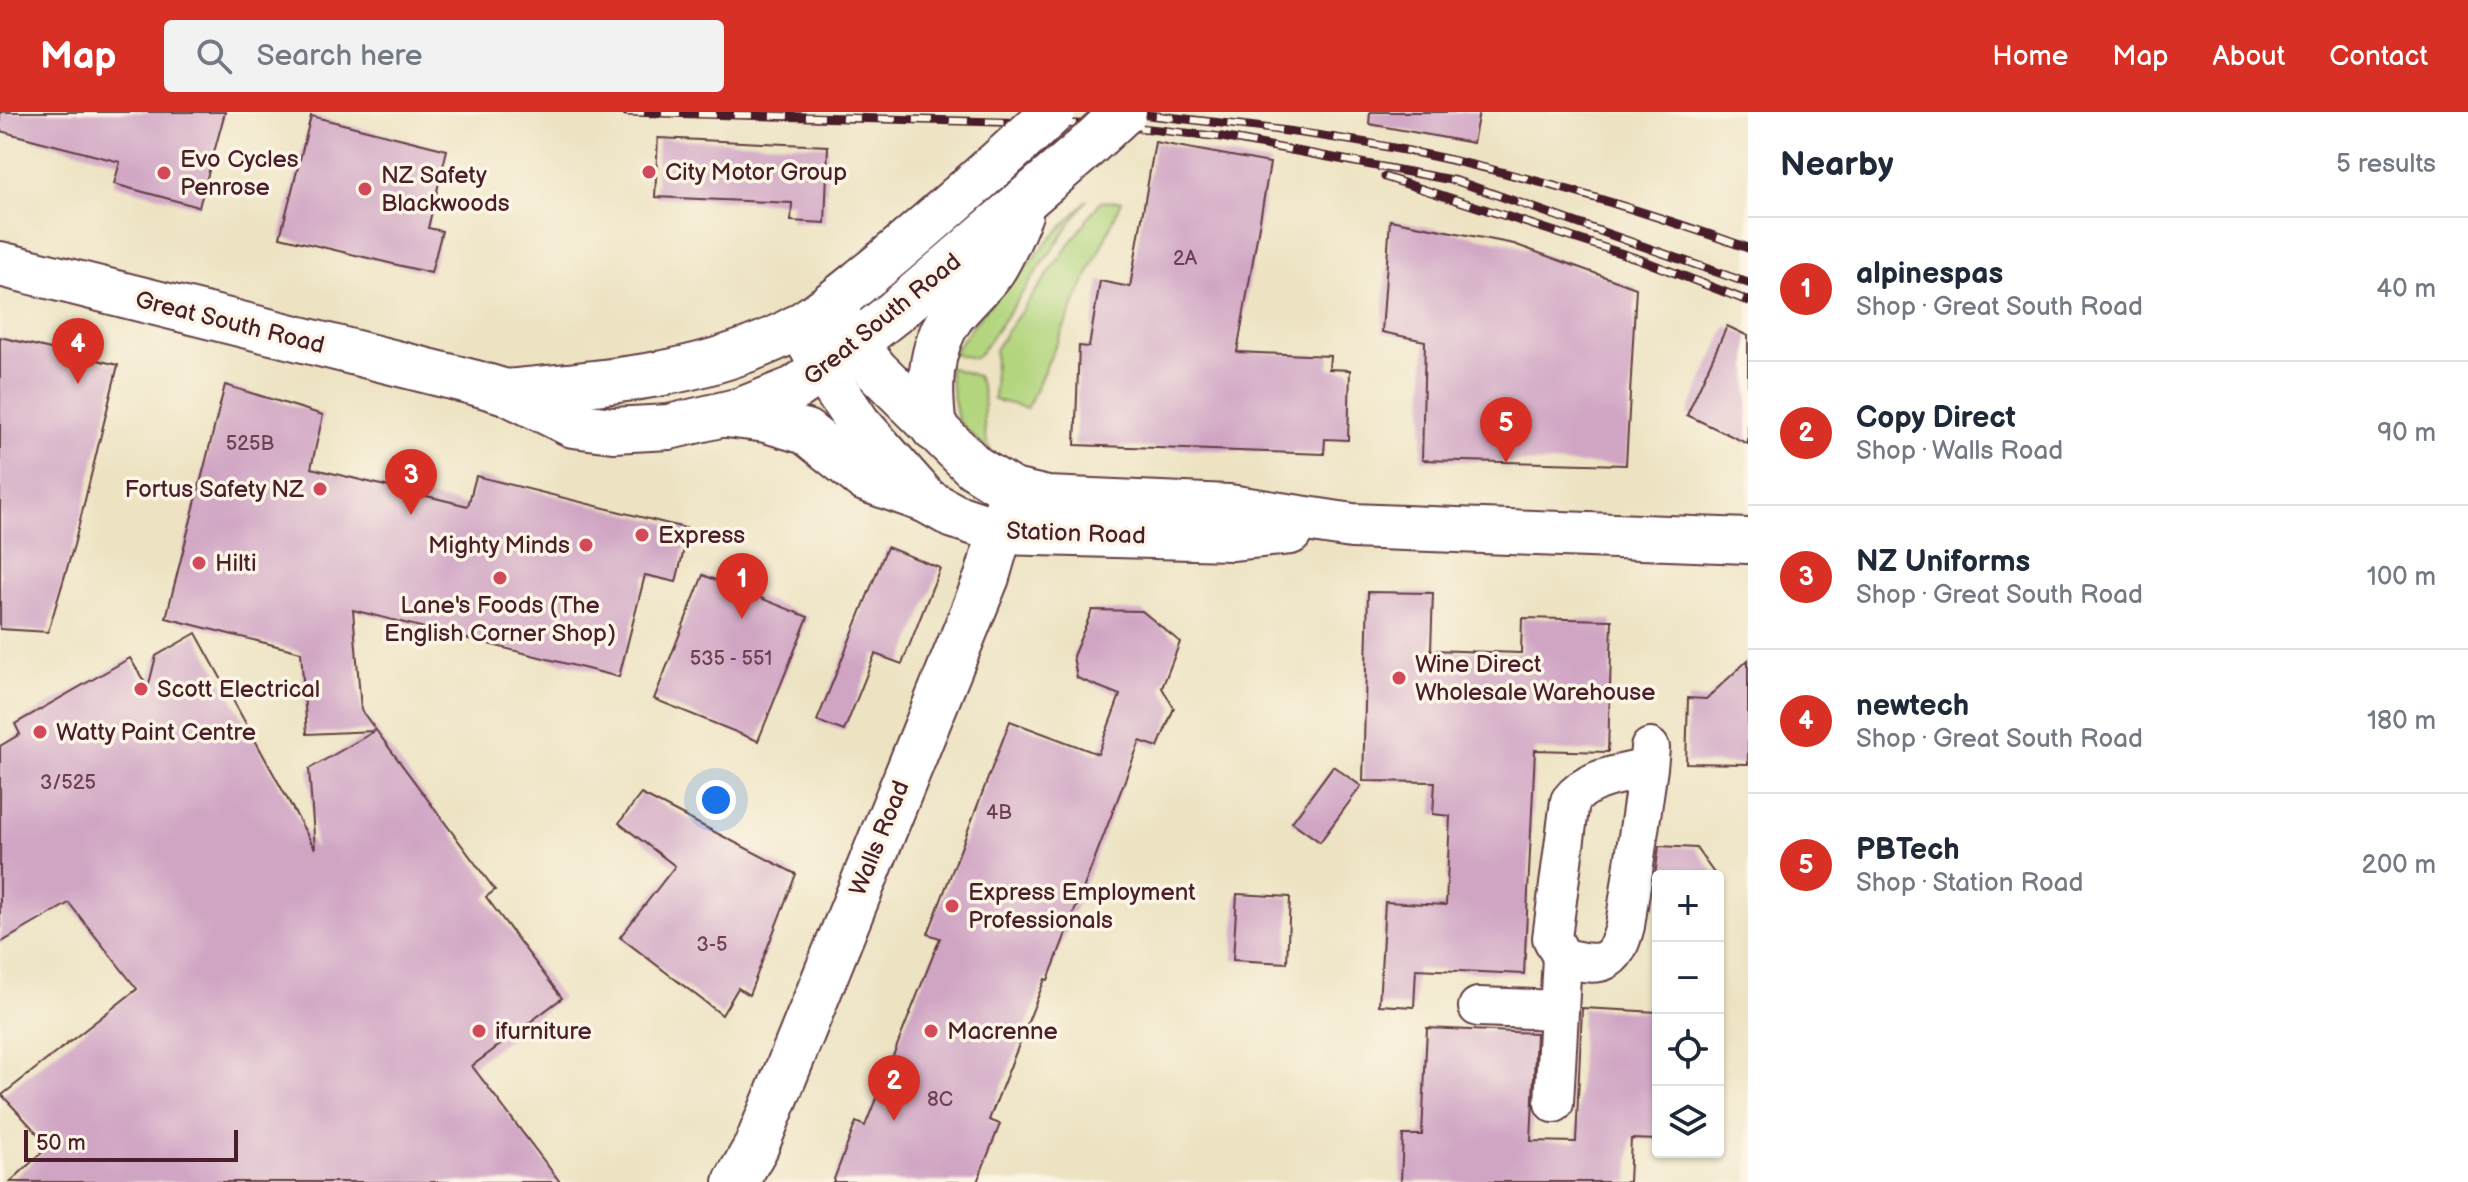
<!DOCTYPE html>
<html lang="en">
<head>
<meta charset="utf-8">
<style>
  :root { --surface:#fff; --page:#f2f2f3; --text:#1f2937; --muted:#747a83; --line:#e0e1e3; --accent:#d93025 }
  body { margin:0; font-family:"Balsamiq Sans",sans-serif; background:var(--page); color:var(--text) }
  .controls { position:absolute; right:24px; bottom:24px; display:grid; overflow:hidden; border-radius:8px; box-shadow:0 2px 6px #0004 }
  .controls button { width:72px; height:72px; display:grid; place-items:center; padding:0; border:0; border-bottom:2px solid var(--line); background:var(--surface); color:var(--text); font:40px sans-serif }
  .scale { position:absolute; left:24px; bottom:20px; width:214px; box-sizing:border-box; padding-left:8px; border:4px solid #4a1f2b; border-top:0; font-size:22px; line-height:28px; white-space:nowrap; color:#4a1f2b; -webkit-text-stroke:6px #fcf5e5; paint-order:stroke }
  .you { position:absolute; left:716px; top:688px; width:28px; height:28px; margin:-20px; border:6px solid #fff; border-radius:50%; background:#1a73e8; box-shadow:0 0 0 12px #1a73e833 }
  .badge { display:grid; place-items:center; width:52px; height:52px; border-radius:50%; background:var(--accent); color:#fff; font-size:26px; font-weight:700 }
  .pin { position:absolute; translate:-50% -66px; filter:drop-shadow(0 2px 4px #0008) }
  .pin::after { content:''; position:absolute; top:42px; width:28px; height:24px; background:inherit; clip-path:polygon(0 0,100% 0,50% 100%) }
  .list { margin:0; padding:0; list-style:none }
  h2 { display:flex; justify-content:space-between; align-items:center; height:104px; margin:0; padding:0 32px; font-size:34px }
  h2 small { font-size:26px; font-weight:400; color:var(--muted) }
  .list li { display:grid; grid-template-columns:52px 1fr auto; gap:24px; align-items:center; box-sizing:border-box; height:144px; padding:0 32px; border-top:2px solid var(--line) }
  .list b { display:block; font-size:30px; white-space:nowrap }
  .list p { margin:0; font-size:26px; white-space:nowrap; color:var(--muted) }
  .list em { font-size:26px; font-style:normal; color:var(--muted) }
  .icon { flex:none; width:44px; height:44px; fill:none; stroke:currentColor; stroke-width:2; stroke-linecap:round; stroke-linejoin:round }
  .map { position:relative; flex:none; width:1748px; height:1070px; overflow:hidden }
  header { display:flex; align-items:center; gap:48px; box-sizing:border-box; height:112px; padding:0 40px; background:var(--accent); color:#fff }
  header strong { font-size:38px }
  nav { display:flex; gap:44px; margin-inline-start:auto; font-size:28px }
  .search { width:560px; height:72px; background:var(--page); display:flex; align-items:center; gap:20px; box-sizing:border-box; padding:0 28px; border-radius:8px; color:var(--muted); font-size:30px }
  main { display:flex }
  aside { flex:1; background:var(--surface) }
  .map>svg:first-child { display:block }
  .green { fill:#b2d57e; stroke:#7e7a54; stroke-width:2 }
  .building { fill:#d0a5c4 }
  .lines { fill:none; stroke-linecap:round; stroke-linejoin:round }
  .minor-casing { stroke:#623c42; stroke-width:42 }
  .major-casing { stroke:#623c42; stroke-width:48 }
  .minor { stroke:#fff; stroke-width:38 }
  .major { stroke:#fff; stroke-width:44 }
  .rail-casing { stroke:#4a1f2b; stroke-width:9 }
  .rail { stroke:#fcf5e5; stroke-width:6; stroke-dasharray:18; stroke-linecap:butt }
  .major-bridge-casing { stroke:#623c42; stroke-width:48; stroke-linecap:butt }
  .major-bridge { stroke:#fff; stroke-width:44 }
  .poi-dot { fill:#d1495b; stroke:#fcf5e5; stroke-width:3 }
  .labels { text-anchor:middle; stroke-width:7; stroke-linejoin:round; paint-order:stroke }
  .number-label { font-size:20px; fill:#6c4051 }
  .poi-label { font-size:24px; fill:#4a1f2b; stroke:#fcf5e5; text-anchor:start }
  .street-label { font-size:24px; fill:#4a1f2b; stroke:#fcf5e5 }
</style>
</head>
<body>
<header>
<strong>Map</strong>
<div class="search"><svg class="icon" aria-label="search" viewBox="0 0 24 24"><circle cx="10" cy="10" r="6"/><path d="M15 15l6 6"/></svg>Search here</div>
<nav><a>Home</a><a>Map</a><a>About</a><a>Contact</a></nav>
</header>
<main>
<div class="map">
<svg width="1748" height="1070" viewBox="0 0 1748 1070">
  <rect width="100%" height="100%" fill="#fcf5e5"/>
  <filter id="ink" filterUnits="userSpaceOnUse"><feTurbulence type="fractalNoise" baseFrequency=".0125" numOctaves="2"/><feDisplacementMap in="SourceGraphic" scale="16" xChannelSelector="R" yChannelSelector="G"/><feConvolveMatrix kernelMatrix="1 2 1 2 8 2 1 2 1" color-interpolation-filters="sRGB"/></filter>
  <filter id="wash" filterUnits="userSpaceOnUse"><feTurbulence type="fractalNoise" baseFrequency=".006" numOctaves="4" result="noise"/><feDisplacementMap in="SourceGraphic" scale="32" xChannelSelector="R" yChannelSelector="G"/><feGaussianBlur stdDeviation="1.8" result="paint"/><feColorMatrix in="noise" values="0 0 0 0 0 0 0 0 0 0 0 0 0 0 0 0 0 1.4 0 .05"/><feComposite in="paint" operator="in"/></filter>
  <g filter="url(#wash)">
    <rect width="100%" height="100%" fill="#ede3c3"/>
    <g class="green">
      <path d="M1087,88L981,240L974,246L952,242L983,200Z"/>
      <path d="M1122,89L1027,296L994,288L995,238L1007,219L1100,90Z"/>
      <path d="M948,255L977,264C992,291 975,313 993,343L958,309Z"/>
    </g>
    <g id="blocks">
      <g class="building">
        <path d="M0,0H225L199,95L114,72L120,50L0,19Z"/>
        <path d="M1370,0H1479L1473,31L1369,12Z"/>
        <path d="M311,4L447,38L428,116L442,119L431,161L280,125Z"/>
        <path d="M658,26L828,34L825,111L791,109L792,91L655,85Z"/>
        <path d="M1155,30L1270,51L1237,240L1330,244L1329,257L1350,258L1348,328L1325,327L1324,342L1075,333L1079,234L1089,235L1100,169L1130,175Z"/>
        <path d="M1390,108L1514,132L1636,176L1626,353L1422,348L1425,229L1382,220Z"/>
        <path d="M1727,214L1748,224V332L1687,303Z"/>
        <path d="M0,225L118,253L74,433L48,520L0,517Z"/>
        <path d="M225,273L323,303L311,356L468,394L476,364L689,417L676,470L645,463L619,565L353,498L361,598L495,778L486,785L562,886L472,954L560,1070H10L49,1034L2,983L137,877L69,791L0,831V634L20,622L15,612L130,546L148,576L156,544L196,521L315,737L309,657L375,619L307,622L301,540L166,506Z"/>
        <path d="M887,435L940,456L902,552L875,542L844,619L817,609Z"/>
        <path d="M703,463L808,505L758,629L654,587Z"/>
        <path d="M1368,480L1433,481L1431,538L1521,541L1522,506L1612,508L1608,640L1535,638L1524,862L1416,857L1414,895L1379,893L1385,790L1446,793L1450,704L1433,702L1435,670L1363,669Z"/>
        <path d="M1092,498L1142,499L1180,530L1162,576L1174,596L1158,635L1140,629L1048,868L1045,867L989,1008L1000,1012L977,1070H833L856,1010L865,1014L940,826L928,822L1010,609L1098,642L1120,583L1077,566L1073,544Z"/>
        <path d="M1748,548V652L1686,651L1688,586L1706,587Z"/>
        <path d="M1333,654L1361,674L1320,730L1292,710Z"/>
        <path d="M641,682L796,762L749,883L738,876L722,903L620,825L675,754L619,711Z"/>
        <path d="M1659,734L1696,736L1716,764H1655Z"/>
        <path d="M1237,782L1290,785L1287,851L1233,848Z"/>
        <path d="M1582,896L1658,900V1028L1631,1027L1629,1070H1401L1403,1023H1422L1427,916L1536,921L1531,1029L1576,1030Z"/>
      </g>
    </g>
  </g>
  <g filter="url(#ink)">
    <use href="#blocks" fill-opacity="0" stroke="#623c42" stroke-width="2"/>
    <g class="lines">
      <defs>
        <g id="minor">
          <path d="M1648,656C1620,663 1588,665 1570,689L1552,826L1562,845C1600,856 1615,854 1625,814L1648,656L1650,636"/>
          <path d="M1478,895L1559,898"/>
          <path d="M1554,991L1562,845"/>
        </g>
        <g id="major">
          <path d="M0,152L476,271L506,280L573,313L613,318L669,315L741,298L794,277L823,257L895,200L1082,39"/>
          <path d="M831,192L855,233L876,258L974,355L1012,379L1047,387L1229,395L1352,414L1748,429"/>
          <path d="M800,214L832,272L858,311L927,389L954,404L1002,420L1231,426L1290,420"/>
          <path d="M506,280C598,271 688,266 774,227C809,212 839,186 869,162C919,121 967,78 1016,34"/>
          <path d="M727,303L766,308L806,320L865,367L925,388"/>
          <path d="M934,317C929,279 928,237 952,204C965,188 981,174 993,158C1004,142 1012,120 1020,102"/>
          <path d="M736,1070L756,1035L987,465L1012,379"/>
        </g>
      </defs>
      <use href="#minor" class="minor-casing"/>
      <use href="#major" class="major-casing"/>
      <use href="#minor" class="minor"/>
      <use href="#major" class="major"/>
      <defs>
        <g id="rail">
          <path d="M626,0L1113,13L1222,25L1457,69L1748,171"/>
          <path d="M1120,0C1203,9 1286,17 1367,31C1497,54 1625,92 1748,136"/>
          <path d="M1385,65L1639,147L1748,189"/>
        </g>
      </defs>
      <use href="#rail" class="rail-casing"/>
      <use href="#rail" class="rail"/>
      <defs>
        <g id="major-bridge">
          <path d="M1016,34L1053,0"/>
          <path d="M1082,39L1124,0"/>
        </g>
      </defs>
      <use href="#major-bridge" class="major-bridge-casing"/>
      <use href="#major-bridge" class="major-bridge"/>
    </g>
  </g>
  <g class="poi-dot">
    <circle cx="649" cy="60" r="8"/>
    <circle cx="164" cy="61" r="8"/>
    <circle cx="365" cy="77" r="8"/>
    <circle cx="320" cy="377" r="8"/>
    <circle cx="642" cy="423" r="8"/>
    <circle cx="586" cy="433" r="8"/>
    <circle cx="199" cy="451" r="8"/>
    <circle cx="500" cy="466" r="8"/>
    <circle cx="1399" cy="566" r="8"/>
    <circle cx="141" cy="577" r="8"/>
    <circle cx="40" cy="620" r="8"/>
    <circle cx="952" cy="794" r="8"/>
    <circle cx="479" cy="919" r="8"/>
    <circle cx="931" cy="919" r="8"/>
  </g>
  <g class="labels">
    <g class="number-label">
      <text x="1185" y="153">2A</text>
      <text x="250" y="338">525B</text>
      <text x="731" y="553">535 - 551</text>
      <text x="68" y="677">3/525</text>
      <text x="999" y="707">4B</text>
      <text x="712" y="839">3-5</text>
      <text x="940" y="994">8C</text>
    </g>
    <g class="poi-label">
      <text x="180" y="55">Evo Cycles<tspan x="180" dy="28">Penrose</tspan></text>
      <text x="665" y="68">City Motor Group</text>
      <text x="381" y="71">NZ Safety<tspan x="381" dy="28">Blackwoods</tspan></text>
      <text x="304" y="385" text-anchor="end">Fortus Safety NZ</text>
      <text x="658" y="431">Express</text>
      <text x="570" y="441" text-anchor="end">Mighty Minds</text>
      <text x="215" y="459">Hilti</text>
      <text x="500" y="501" text-anchor="middle">Lane's Foods (The<tspan x="500" dy="28">English Corner Shop)</tspan></text>
      <text x="1415" y="560">Wine Direct<tspan x="1415" dy="28">Wholesale Warehouse</tspan></text>
      <text x="157" y="585">Scott Electrical</text>
      <text x="56" y="628">Watty Paint Centre</text>
      <text x="968" y="788">Express Employment<tspan x="968" dy="28">Professionals</tspan></text>
      <text x="495" y="927">ifurniture</text>
      <text x="947" y="927">Macrenne</text>
    </g>
    <g class="street-label">
      <text transform="translate(882 207) rotate(-39)" y="8">Great South Road</text>
      <text transform="translate(230 210) rotate(14)" y="8">Great South Road</text>
      <text transform="translate(1076 421) rotate(2)" y="8">Station Road</text>
      <text transform="translate(879 726) rotate(-68)" y="8">Walls Road</text>
    </g>
  </g>
</svg>
<div class="controls">
<button>+</button>
<button>−</button>
<button><svg class="icon" aria-label="locate" viewBox="0 0 24 24"><circle cx="12" cy="12" r="6"/><path d="M12 2v4M12 18v4M2 12h4M18 12h4"/></svg></button>
<button><svg class="icon" aria-label="layers" viewBox="0 0 24 24"><path d="M12 4l9 5-9 5-9-5zM3 14l9 5 9-5"/></svg></button>
</div>
<div class="scale">50 m</div>
<div class="you"></div>
<div class="pin badge" style="left:742px;top:507px">1</div>
<div class="pin badge" style="left:894px;top:1009px">2</div>
<div class="pin badge" style="left:411px;top:403px">3</div>
<div class="pin badge" style="left:78px;top:272px">4</div>
<div class="pin badge" style="left:1506px;top:351px">5</div>
</div>
<aside>
<h2>Nearby<small>5 results</small></h2>
<ul class="list">
<li><span class="badge">1</span><div><b>alpinespas</b><p>Shop · Great South Road</p></div><em>40 m</em></li>
<li><span class="badge">2</span><div><b>Copy Direct</b><p>Shop · Walls Road</p></div><em>90 m</em></li>
<li><span class="badge">3</span><div><b>NZ Uniforms</b><p>Shop · Great South Road</p></div><em>100 m</em></li>
<li><span class="badge">4</span><div><b>newtech</b><p>Shop · Great South Road</p></div><em>180 m</em></li>
<li><span class="badge">5</span><div><b>PBTech</b><p>Shop · Station Road</p></div><em>200 m</em></li>
</ul>
</aside>
</main>
</body>
</html>
